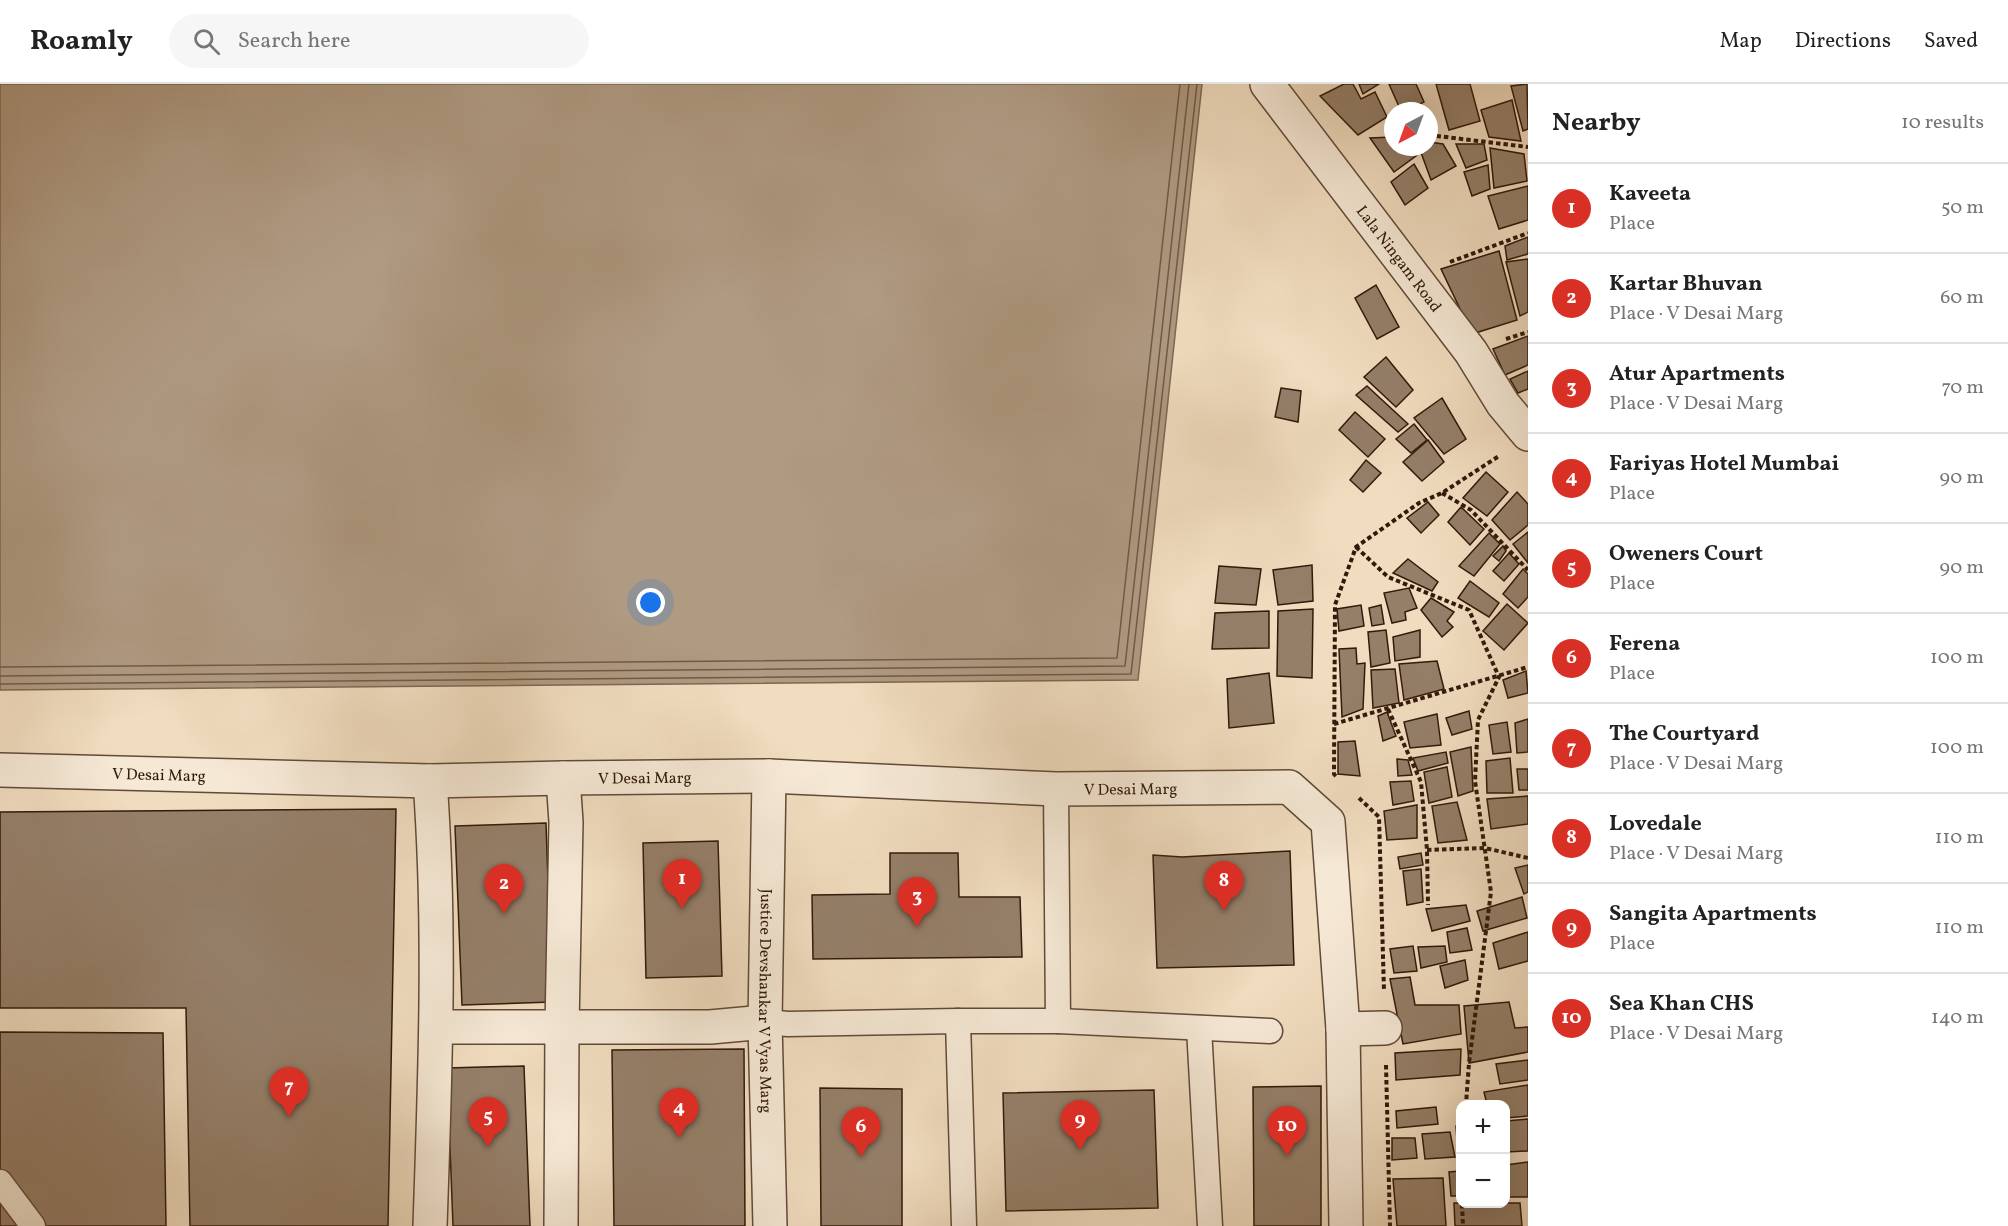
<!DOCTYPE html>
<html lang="en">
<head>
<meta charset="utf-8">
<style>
  :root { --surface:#fff; --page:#f6f6f6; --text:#222; --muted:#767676; --line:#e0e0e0; --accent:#d93025 }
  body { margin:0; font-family:Vollkorn,serif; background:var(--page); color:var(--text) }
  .controls { position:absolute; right:18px; bottom:18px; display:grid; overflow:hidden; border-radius:12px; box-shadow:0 6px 24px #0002 }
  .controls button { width:54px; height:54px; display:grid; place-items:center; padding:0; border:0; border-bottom:2px solid var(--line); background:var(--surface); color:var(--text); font:30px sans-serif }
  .compass { position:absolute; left:1384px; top:18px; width:54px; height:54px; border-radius:50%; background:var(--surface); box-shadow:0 6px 24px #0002; rotate:221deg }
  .you { position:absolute; left:651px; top:519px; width:21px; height:21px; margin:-15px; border:4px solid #fff; border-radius:50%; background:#1a73e8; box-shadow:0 0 0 9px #1a73e833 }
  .badge { display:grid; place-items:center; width:39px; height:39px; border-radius:50%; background:var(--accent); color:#fff; font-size:20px; font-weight:700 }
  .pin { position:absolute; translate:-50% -50px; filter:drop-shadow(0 2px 3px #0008) }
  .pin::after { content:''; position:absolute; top:32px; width:21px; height:18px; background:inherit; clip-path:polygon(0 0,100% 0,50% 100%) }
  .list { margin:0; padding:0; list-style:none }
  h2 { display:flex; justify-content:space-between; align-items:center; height:78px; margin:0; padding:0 24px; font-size:26px }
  h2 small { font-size:20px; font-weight:400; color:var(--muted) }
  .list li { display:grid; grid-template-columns:39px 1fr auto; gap:18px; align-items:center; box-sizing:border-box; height:90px; padding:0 24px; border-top:2px solid var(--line) }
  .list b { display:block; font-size:22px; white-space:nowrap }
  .list p { margin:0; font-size:20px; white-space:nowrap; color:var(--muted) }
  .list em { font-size:20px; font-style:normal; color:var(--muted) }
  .icon { flex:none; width:33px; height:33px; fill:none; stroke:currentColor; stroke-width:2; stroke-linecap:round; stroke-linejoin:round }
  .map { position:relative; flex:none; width:1528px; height:1142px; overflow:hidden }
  header { display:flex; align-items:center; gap:36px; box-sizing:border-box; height:84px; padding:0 30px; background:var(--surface); border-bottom:2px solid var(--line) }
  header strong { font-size:28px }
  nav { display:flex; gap:33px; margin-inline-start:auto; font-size:21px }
  .search { width:420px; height:54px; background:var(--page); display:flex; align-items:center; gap:15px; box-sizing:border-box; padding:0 21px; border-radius:33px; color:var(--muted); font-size:22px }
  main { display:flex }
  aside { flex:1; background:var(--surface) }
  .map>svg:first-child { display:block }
  .water { fill:#af9a82; stroke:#7d6752; stroke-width:1.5 }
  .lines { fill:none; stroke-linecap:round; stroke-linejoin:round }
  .shore { stroke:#705a46; stroke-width:1.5 }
  .building { fill:#957f69; stroke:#321a0b; stroke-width:1.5 }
  .service-casing { stroke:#624a38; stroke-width:27 }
  .minor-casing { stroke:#624a38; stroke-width:36 }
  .path { stroke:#321a0b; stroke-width:4; stroke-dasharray:4.5 3; stroke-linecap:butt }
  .service { stroke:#f5e8d5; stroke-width:24 }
  .minor { stroke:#f5e8d5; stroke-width:33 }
  .labels { text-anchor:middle; stroke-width:4.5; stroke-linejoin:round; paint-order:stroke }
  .street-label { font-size:16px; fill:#321a0b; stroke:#f5e8d5 }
</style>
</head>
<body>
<header>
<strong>Roamly</strong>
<div class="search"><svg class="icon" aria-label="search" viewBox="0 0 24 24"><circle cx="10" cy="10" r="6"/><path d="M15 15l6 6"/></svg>Search here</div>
<nav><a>Map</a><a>Directions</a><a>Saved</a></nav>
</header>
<main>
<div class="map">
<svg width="1528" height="1142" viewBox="0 0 1528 1142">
  <rect width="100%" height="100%" fill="#f0dcbf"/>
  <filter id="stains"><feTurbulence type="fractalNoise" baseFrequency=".00333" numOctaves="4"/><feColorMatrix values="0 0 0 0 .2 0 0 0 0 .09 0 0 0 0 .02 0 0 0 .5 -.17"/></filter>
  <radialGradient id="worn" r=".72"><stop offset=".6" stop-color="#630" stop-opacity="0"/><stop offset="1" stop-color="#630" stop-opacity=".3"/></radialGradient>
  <path class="water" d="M0,0H1202L1138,596L0,606Z"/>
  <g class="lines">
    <g class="shore">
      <path d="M0,583L1117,574L1180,0"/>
      <path d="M0,592L1125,582L1189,0"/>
      <path d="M0,600L1131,590L1197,0"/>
    </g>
  </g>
  <g class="building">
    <path d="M1344,0H1353L1361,15L1375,8L1387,33L1358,51L1320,12Z"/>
    <path d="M1359,0H1379L1363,10Z"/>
    <path d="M1389,0H1416L1424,18L1407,27H1401Z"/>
    <path d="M1436,0H1470L1480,37L1449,46Z"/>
    <path d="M1527,0L1528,45L1523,47L1511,2Z"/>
    <path d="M1512,16L1521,57L1489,53L1481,26Z"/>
    <path d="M1393,53V63H1415L1420,69L1394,88L1370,54Z"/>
    <path d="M1429,58L1443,60L1456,82L1431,96L1419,63H1429Z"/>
    <path d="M1456,60H1484L1487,76L1466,84Z"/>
    <path d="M1490,64L1524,70L1527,97L1494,104Z"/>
    <path d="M1414,80L1428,104L1405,121L1391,98Z"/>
    <path d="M1488,81L1490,105L1472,112L1464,88Z"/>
    <path d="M1528,102V136L1499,145L1488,112Z"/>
    <path d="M1528,153V170L1507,176L1505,162Z"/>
    <path d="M1499,167L1517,236L1472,250L1441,185Z"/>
    <path d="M1528,175V228L1520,232L1506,178Z"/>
    <path d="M1376,201L1399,243L1377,255L1355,214Z"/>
    <path d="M1528,252V281L1505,291L1493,265Z"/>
    <path d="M1386,273L1413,306L1396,323L1364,293Z"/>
    <path d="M1528,287V305L1518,309L1510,295Z"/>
    <path d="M1367,302L1408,340L1398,348L1356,311Z"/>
    <path d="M1281,304L1301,307L1298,338L1275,333Z"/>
    <path d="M1442,314L1466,355L1444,370L1414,334Z"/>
    <path d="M1355,328L1385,355L1368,373L1339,346Z"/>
    <path d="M1414,340L1427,356L1411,369L1396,355Z"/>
    <path d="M1428,356L1444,378L1422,397L1403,378Z"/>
    <path d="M1366,376L1381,389L1363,408L1350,396Z"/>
    <path d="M1486,388L1508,408L1487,432L1463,414Z"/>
    <path d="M1517,408L1528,420V441L1510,456L1492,436Z"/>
    <path d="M1428,418L1439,431L1421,449L1407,434Z"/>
    <path d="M1461,423L1484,445L1470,461L1448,438Z"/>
    <path d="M1528,448V479L1513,460Z"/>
    <path d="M1489,449L1500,460L1474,492L1459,482Z"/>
    <path d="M1503,462L1506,467L1499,477L1493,472Z"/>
    <path d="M1509,469L1519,480L1504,497L1493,487Z"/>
    <path d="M1408,475L1438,498L1432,507L1393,489Z"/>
    <path d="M1312,481L1313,517L1278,521L1273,486Z"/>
    <path d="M1219,482L1261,485L1256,521L1215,519Z"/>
    <path d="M1523,485L1528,490V513L1518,524L1503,510Z"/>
    <path d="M1470,497L1499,519L1489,533L1458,514Z"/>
    <path d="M1409,504L1417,524L1405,528L1406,536L1392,539L1384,509Z"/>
    <path d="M1431,514L1454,528L1447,537L1453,543L1442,553L1421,526Z"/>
    <path d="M1507,520L1528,539L1504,566L1483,547Z"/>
    <path d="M1361,521L1364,542L1339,547L1337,525Z"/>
    <path d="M1381,521L1384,540L1372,542L1369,524Z"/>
    <path d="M1313,525L1312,594L1277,592L1278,527Z"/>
    <path d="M1269,527V564L1212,565L1215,529Z"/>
    <path d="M1386,546L1390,579L1371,583L1368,548Z"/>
    <path d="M1420,546V573L1395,577L1393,553Z"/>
    <path d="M1356,564L1357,580L1365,579L1363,625L1342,633L1339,565Z"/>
    <path d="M1437,577L1444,605L1404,616L1399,580Z"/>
    <path d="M1395,585L1399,619L1373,624L1371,586Z"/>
    <path d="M1526,587L1528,609L1508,614L1503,596Z"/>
    <path d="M1269,589L1274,639L1229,644L1227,595Z"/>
    <path d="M1469,627L1472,645L1452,651L1446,634Z"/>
    <path d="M1387,628L1396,652L1383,657L1378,632Z"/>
    <path d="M1437,630L1441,661L1410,664L1404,638Z"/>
    <path d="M1528,635V668L1517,669L1515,639Z"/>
    <path d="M1507,638L1511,668L1493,670L1489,641Z"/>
    <path d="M1355,657L1360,692L1338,690V658Z"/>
    <path d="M1471,663L1473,707L1458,712L1450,668Z"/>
    <path d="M1446,668L1448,679L1418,687L1413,674Z"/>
    <path d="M1510,674L1513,709H1487L1486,677Z"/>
    <path d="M1397,675L1408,676L1412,691L1398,692Z"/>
    <path d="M1447,683L1452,713L1429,719L1424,688Z"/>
    <path d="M1517,685H1528V706H1519Z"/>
    <path d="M1411,697L1414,717L1393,721L1390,698Z"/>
    <path d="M1528,712V740L1491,745L1487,715Z"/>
    <path d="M1457,718L1467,756L1438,759L1432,722Z"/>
    <path d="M1417,721V754L1387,756L1384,727Z"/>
    <path d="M396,725L388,1142H190L186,924H0V728Z"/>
    <path d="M546,739L552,918L462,921L455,742Z"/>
    <path d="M718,757L722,892L646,894L643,759Z"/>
    <path d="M1290,767L1294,881L1157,884L1153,771L1182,773Z"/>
    <path d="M890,769H958L959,813H1020L1022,873L813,875L812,811L890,810Z"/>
    <path d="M1421,769L1423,781L1400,785L1398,773Z"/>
    <path d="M1528,781V808L1524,810L1515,784Z"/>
    <path d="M1421,785L1423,818L1407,821L1403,787Z"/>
    <path d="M1522,813L1527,834L1483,847L1477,827Z"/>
    <path d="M1466,821L1470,837L1432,847L1426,825Z"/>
    <path d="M1467,844L1472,866L1450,869L1447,848Z"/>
    <path d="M1528,848V877L1499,885L1493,859Z"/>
    <path d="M1413,862L1417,887L1394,889L1390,865Z"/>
    <path d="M1445,862L1447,878L1421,884L1418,863Z"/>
    <path d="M1465,876L1468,896L1445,904L1440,882Z"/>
    <path d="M1410,893L1415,921H1459L1461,950L1403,960L1390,895Z"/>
    <path d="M1509,918L1515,944L1528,943V968L1469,979L1464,922Z"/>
    <path d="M0,948L163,949L166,1142H0Z"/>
    <path d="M744,965L745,1142H614L612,966Z"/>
    <path d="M1461,965L1460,991L1396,996L1395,969Z"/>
    <path d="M1528,976V996L1500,1000L1496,980Z"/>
    <path d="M524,982L530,1142H453L447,984Z"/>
    <path d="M1528,1001V1032L1506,1034V1020H1487L1484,1008Z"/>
    <path d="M1321,1002V1142H1254L1253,1003Z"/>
    <path d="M820,1004L902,1005V1142H821Z"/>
    <path d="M1154,1006L1158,1124L1006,1127L1003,1009Z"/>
    <path d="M1436,1023L1438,1040L1397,1044L1396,1027Z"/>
    <path d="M1528,1035V1067L1506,1068V1037Z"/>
    <path d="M1460,1041V1070H1458L1456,1042Z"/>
    <path d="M1450,1048L1455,1073L1425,1075L1422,1050Z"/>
    <path d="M1392,1054H1415L1417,1074L1392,1076Z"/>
    <path d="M1528,1078V1113H1506V1081Z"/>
    <path d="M1460,1087V1112H1451L1449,1088Z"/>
    <path d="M1443,1094L1446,1142H1397L1393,1095Z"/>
    <path d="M1454,1119H1520L1522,1142H1455Z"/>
  </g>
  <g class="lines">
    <defs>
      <g id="service">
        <path d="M958,937H1058L1056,705"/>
        <path d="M1058,937L1270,947"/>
        <path d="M765,938L788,940L958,937L964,1142"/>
        <path d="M1199,944L1210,1142"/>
        <path d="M0,1098L33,1142"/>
      </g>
      <g id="minor">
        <path id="s1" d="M1267,0L1471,268L1503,320L1528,350"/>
        <path id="s2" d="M0,686L430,697L563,694L769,692L1056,705L1289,703L1328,738L1343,945L1346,1142"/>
        <path id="s3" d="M769,692L765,938L770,1142"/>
        <path d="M437,943H710L765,938"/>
        <path d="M1343,945L1385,944"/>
        <path d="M430,1142C435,994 441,845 430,697"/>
        <path d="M561,1142L562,943L566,738L563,694"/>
      </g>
    </defs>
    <use href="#service" class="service-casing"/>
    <use href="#minor" class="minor-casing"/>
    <g class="path">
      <path d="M1388,47H1393"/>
      <path d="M1429,51L1528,63"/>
      <path d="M1450,178L1528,149"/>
      <path d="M1506,255L1528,248"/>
      <path d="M1442,409L1471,426L1528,486"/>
      <path d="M1356,463L1388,493L1469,526L1499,593L1478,636L1475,697L1491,808L1469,979L1466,1020"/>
      <path d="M1388,625L1421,698L1427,766L1428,821"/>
      <path d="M1334,640L1528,583"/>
      <path d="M1336,692L1334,690L1335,521L1356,463L1419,419L1442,409L1499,372"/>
      <path d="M1359,714L1379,733L1384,907"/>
      <path d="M1427,766L1485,764L1528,774"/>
      <path d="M1386,981L1390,1142"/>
      <path d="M1460,1084V1089"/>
      <path d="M1462,1120L1463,1142"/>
    </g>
    <use href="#service" class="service"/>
    <use href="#minor" class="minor"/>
  </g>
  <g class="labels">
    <g class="street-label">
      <text dy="6" stroke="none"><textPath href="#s1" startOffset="219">Lala Ningam Road</textPath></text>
      <text dy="6" stroke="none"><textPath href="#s2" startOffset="159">V Desai Marg</textPath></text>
      <text dy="6" stroke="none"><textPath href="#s2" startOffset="645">V Desai Marg</textPath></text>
      <text dy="6" stroke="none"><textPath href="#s2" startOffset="1131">V Desai Marg</textPath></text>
      <text dy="6" stroke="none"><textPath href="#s3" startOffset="225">Justice Devshankar V Vyas Marg</textPath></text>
    </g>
  </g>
  <rect width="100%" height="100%" filter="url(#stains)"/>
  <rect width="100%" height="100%" fill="url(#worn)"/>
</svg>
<div class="controls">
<button>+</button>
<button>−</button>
</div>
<svg class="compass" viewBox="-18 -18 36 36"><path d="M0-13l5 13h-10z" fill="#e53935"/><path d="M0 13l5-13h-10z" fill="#767676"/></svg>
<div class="you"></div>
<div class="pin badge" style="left:682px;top:825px">1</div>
<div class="pin badge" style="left:504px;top:830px">2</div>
<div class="pin badge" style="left:917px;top:843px">3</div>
<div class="pin badge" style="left:679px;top:1054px">4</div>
<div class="pin badge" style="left:488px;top:1063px">5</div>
<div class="pin badge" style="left:861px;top:1073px">6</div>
<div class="pin badge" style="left:289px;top:1033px">7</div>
<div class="pin badge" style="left:1224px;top:827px">8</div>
<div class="pin badge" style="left:1080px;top:1066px">9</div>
<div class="pin badge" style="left:1287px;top:1072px">10</div>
</div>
<aside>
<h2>Nearby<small>10 results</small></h2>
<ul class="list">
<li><span class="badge">1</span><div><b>Kaveeta</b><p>Place</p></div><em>50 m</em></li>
<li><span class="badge">2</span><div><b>Kartar Bhuvan</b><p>Place · V Desai Marg</p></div><em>60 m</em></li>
<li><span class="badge">3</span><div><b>Atur Apartments</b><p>Place · V Desai Marg</p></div><em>70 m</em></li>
<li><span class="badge">4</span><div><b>Fariyas Hotel Mumbai</b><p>Place</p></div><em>90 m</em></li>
<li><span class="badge">5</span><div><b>Oweners Court</b><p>Place</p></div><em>90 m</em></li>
<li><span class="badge">6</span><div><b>Ferena</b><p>Place</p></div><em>100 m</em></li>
<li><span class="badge">7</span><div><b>The Courtyard</b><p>Place · V Desai Marg</p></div><em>100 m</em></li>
<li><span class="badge">8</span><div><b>Lovedale</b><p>Place · V Desai Marg</p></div><em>110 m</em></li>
<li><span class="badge">9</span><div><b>Sangita Apartments</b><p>Place</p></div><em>110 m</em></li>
<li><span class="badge">10</span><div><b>Sea Khan CHS</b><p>Place · V Desai Marg</p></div><em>140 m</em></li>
</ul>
</aside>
</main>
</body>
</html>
